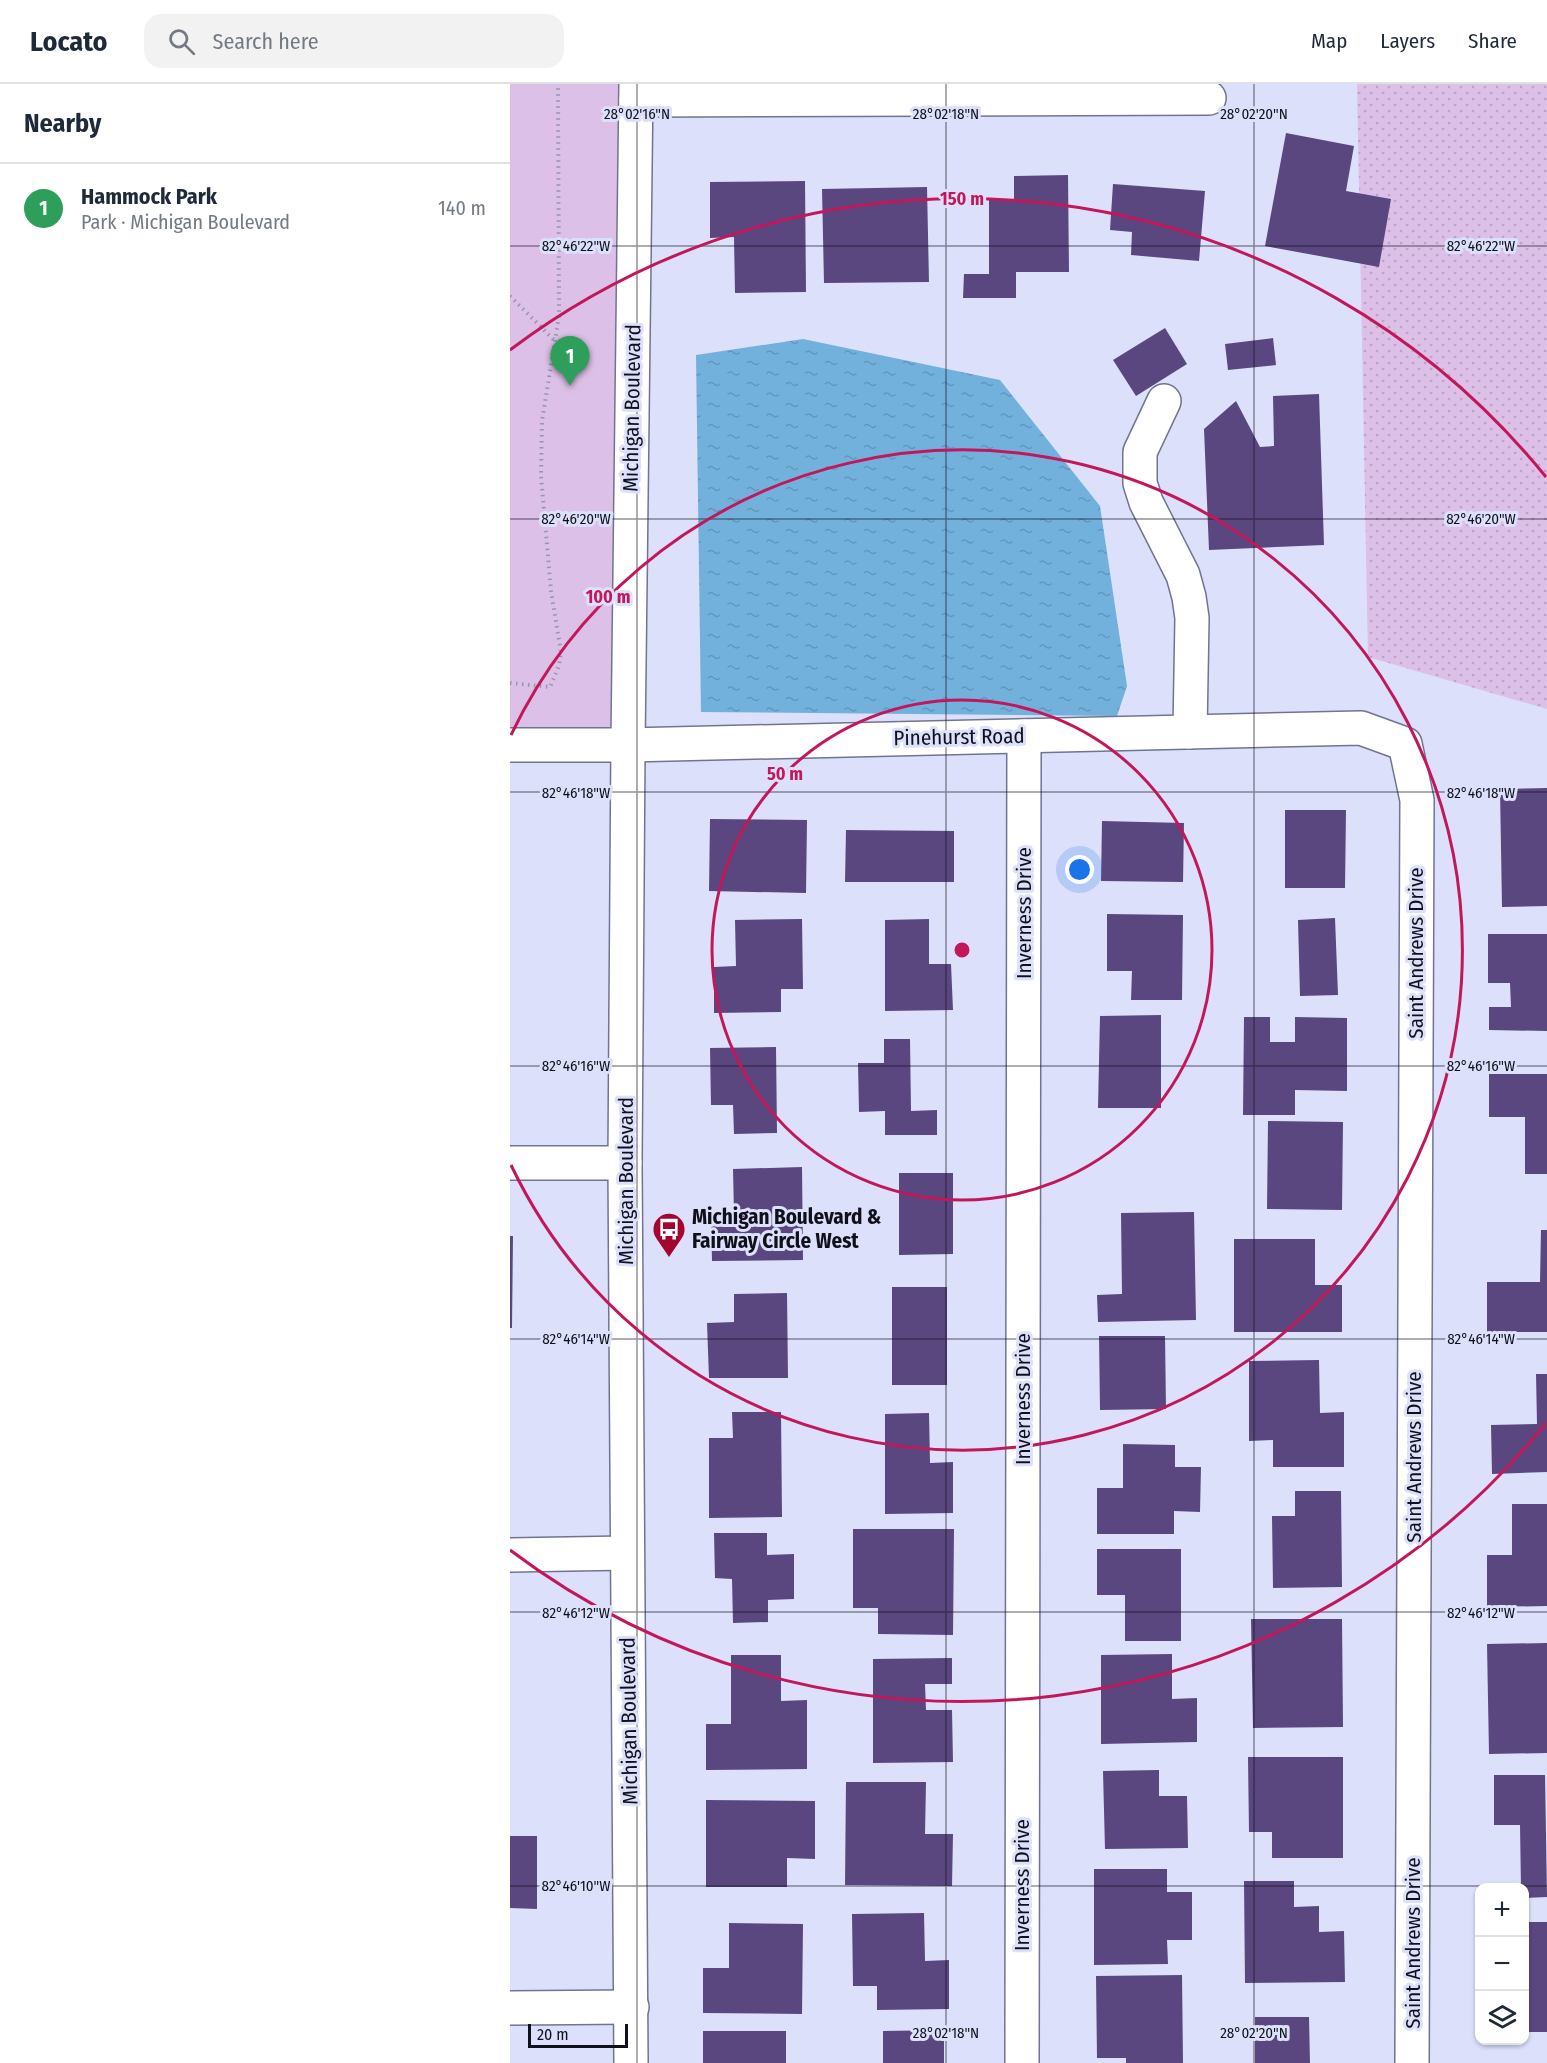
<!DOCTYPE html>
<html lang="en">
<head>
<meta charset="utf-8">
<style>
  :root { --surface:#fff; --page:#f2f2f3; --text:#1f2937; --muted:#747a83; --line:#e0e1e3; --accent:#a30430 }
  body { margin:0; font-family:"Fira Sans Condensed",sans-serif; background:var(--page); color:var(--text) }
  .controls { position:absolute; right:18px; bottom:18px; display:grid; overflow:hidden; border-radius:12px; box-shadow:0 2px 4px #0004 }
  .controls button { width:54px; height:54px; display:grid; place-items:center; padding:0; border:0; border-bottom:2px solid var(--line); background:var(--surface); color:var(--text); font:30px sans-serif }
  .scale { position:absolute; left:18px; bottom:15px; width:100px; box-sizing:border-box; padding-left:6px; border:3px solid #0f101b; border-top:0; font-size:16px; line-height:21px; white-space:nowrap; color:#0f101b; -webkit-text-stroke:4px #dce0fa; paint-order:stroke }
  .you { position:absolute; left:570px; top:786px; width:21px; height:21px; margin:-15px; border:4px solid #fff; border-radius:50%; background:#1a73e8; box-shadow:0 0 0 9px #1a73e833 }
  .badge { display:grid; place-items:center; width:39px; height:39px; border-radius:50%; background:var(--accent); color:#fff; font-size:20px; font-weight:700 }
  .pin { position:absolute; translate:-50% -50px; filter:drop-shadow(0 2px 3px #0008) }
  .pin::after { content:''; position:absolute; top:32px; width:21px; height:18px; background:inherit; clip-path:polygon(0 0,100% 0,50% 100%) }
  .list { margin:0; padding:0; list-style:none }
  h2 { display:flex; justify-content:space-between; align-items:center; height:78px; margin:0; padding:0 24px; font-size:26px }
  h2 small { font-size:20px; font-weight:400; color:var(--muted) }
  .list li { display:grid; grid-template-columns:39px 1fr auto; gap:18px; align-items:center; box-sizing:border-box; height:90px; padding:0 24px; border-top:2px solid var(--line) }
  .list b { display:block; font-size:22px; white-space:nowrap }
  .list p { margin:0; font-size:20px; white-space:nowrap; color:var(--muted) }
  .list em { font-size:20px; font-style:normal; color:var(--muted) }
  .icon { flex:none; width:33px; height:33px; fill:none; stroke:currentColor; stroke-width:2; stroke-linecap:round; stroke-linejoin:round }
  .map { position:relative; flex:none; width:1037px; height:1979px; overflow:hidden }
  header { display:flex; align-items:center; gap:36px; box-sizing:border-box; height:84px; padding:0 30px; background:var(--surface); border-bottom:2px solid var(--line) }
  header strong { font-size:28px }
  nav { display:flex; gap:33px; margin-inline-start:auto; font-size:21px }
  .search { width:420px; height:54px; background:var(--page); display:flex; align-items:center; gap:15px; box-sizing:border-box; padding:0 21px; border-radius:18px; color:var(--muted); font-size:22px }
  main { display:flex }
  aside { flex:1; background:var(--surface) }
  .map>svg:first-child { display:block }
  .grass { fill:url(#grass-dots) }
  .green { fill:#ddc0e7 }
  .water { fill:url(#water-ripples) }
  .building { fill:#5a477f }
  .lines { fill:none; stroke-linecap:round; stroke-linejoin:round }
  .minor-casing { stroke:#707490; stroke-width:36 }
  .path { stroke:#9598ac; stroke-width:4; stroke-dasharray:1.5 4.5; stroke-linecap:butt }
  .minor { stroke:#fff; stroke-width:33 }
  .ticks { fill:none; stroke:#0f101b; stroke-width:1.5; stroke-opacity:0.45 }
  .ring { fill:none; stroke:#c2185b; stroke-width:3 }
  .labels { text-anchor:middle; stroke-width:6; stroke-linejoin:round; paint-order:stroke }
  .street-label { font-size:21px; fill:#0f101b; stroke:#dce0fa }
  .poi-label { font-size:21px; font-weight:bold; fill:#0f101b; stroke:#dce0fa; text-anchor:start }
  .ticks-label { font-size:15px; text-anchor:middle; fill:#0f101b; stroke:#dce0fa; stroke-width:6; stroke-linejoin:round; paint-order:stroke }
  .centre { fill:#c2185b; stroke:#dce0fa; stroke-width:3 }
  .ring-label { font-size:18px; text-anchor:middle; font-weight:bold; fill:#c2185b; stroke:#dce0fa; stroke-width:6; stroke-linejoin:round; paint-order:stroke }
</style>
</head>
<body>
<header>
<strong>Locato</strong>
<div class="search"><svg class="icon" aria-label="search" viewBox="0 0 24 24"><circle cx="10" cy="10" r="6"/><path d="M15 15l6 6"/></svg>Search here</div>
<nav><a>Map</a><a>Layers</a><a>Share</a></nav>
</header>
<main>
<aside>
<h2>Nearby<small></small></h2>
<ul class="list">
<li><span class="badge" style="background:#2e9e5b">1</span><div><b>Hammock Park</b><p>Park · Michigan Boulevard</p></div><em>140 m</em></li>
</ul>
</aside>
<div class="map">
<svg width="1037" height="1979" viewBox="0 0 1037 1979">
  <defs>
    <pattern id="grass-dots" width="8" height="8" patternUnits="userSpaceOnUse" patternTransform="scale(1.5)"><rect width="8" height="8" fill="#ddc0e7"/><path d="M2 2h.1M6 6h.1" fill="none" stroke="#bca4c6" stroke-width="1.8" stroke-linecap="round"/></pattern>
    <pattern id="water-ripples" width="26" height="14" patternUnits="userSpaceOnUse" patternTransform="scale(1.5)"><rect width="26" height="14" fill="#71b1dc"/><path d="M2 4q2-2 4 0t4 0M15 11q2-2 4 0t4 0" fill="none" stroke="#6197bc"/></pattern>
  </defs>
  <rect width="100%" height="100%" fill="#dce0fa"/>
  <path class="grass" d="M847,0H1037V625L858,573Z"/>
  <path class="green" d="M0,0H122L118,661H0Z"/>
  <path class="water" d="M293,255L490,296L590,422L617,602L607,632L191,628L186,271Z"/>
  <g class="building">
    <path d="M776,49L844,62L836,107L881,115L869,183L755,162Z"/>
    <path d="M558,91L559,188H506V214H453L454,190H479V116H504V92Z"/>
    <path d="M295,97L296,208L225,209L224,153L200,154V98Z"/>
    <path d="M603,100L695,107L689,177L621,171L622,148L600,146Z"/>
    <path d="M417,103L419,198L314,199L312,105Z"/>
    <path d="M655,244L677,280L626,312L603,276Z"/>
    <path d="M763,254L766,281L718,286L715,260Z"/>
    <path d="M809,310L814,461L699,466L694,345L726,317L750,363L764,362L763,312Z"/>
    <path d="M1037,704V822L992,823L990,705Z"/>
    <path d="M775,726H836L835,804H775Z"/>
    <path d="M200,735L297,736L296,809L199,807Z"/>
    <path d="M592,737L674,739L673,798L591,797Z"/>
    <path d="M336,746L444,747V798H335Z"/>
    <path d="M597,830L673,831L672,916H621L622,887H597Z"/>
    <path d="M825,834L828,911L790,912L788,836Z"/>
    <path d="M292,835L293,905H271V928L204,929V883L226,882L225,836Z"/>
    <path d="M419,835V880H441L443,926L375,927V836Z"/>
    <path d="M978,850H1037V947L979,946V923H1001L1000,899H978Z"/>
    <path d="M651,931V1024H588L590,932Z"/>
    <path d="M734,933H760V958H785V933L837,934V1007L785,1006V1031H733Z"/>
    <path d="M374,955H400L401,1027L427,1026V1051H375V1027L349,1028L348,979H374Z"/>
    <path d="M266,963L267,1049L224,1050L223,1021H201L200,964Z"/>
    <path d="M979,990H1037V1090H1015V1033H979Z"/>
    <path d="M758,1037L833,1038L832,1126L757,1125Z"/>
    <path d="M292,1083L293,1176L202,1177L201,1131L224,1130L223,1085Z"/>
    <path d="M389,1089H443V1170L389,1171Z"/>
    <path d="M684,1128L686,1236L588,1238L587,1211L612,1210L611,1129Z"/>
    <path d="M1031,1146H1037V1248H977V1198H1030Z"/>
    <path d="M0,1152H3L2,1244H0Z"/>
    <path d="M724,1155H805V1201H832V1248H724Z"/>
    <rect x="382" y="1203" width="55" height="98"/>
    <path d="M277,1209L278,1294H199L197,1239L224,1238V1210Z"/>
    <path d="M589,1252H655L656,1325L590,1326Z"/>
    <path d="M809,1276L810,1329L834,1328V1383H763V1356L739,1357V1277Z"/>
    <path d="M1026,1290H1037V1388L982,1390L981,1341L1027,1340Z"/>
    <path d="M222,1328H271L272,1433L199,1434V1354H223Z"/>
    <path d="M419,1329L420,1379L443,1378V1429L375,1430V1330Z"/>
    <path d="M613,1360L665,1361V1383H691L690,1428L664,1427V1450H587V1404H613Z"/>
    <path d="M785,1407H831L832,1503L763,1504L762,1432H785Z"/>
    <path d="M1002,1420H1037V1522L977,1523V1471H1002Z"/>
    <path d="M343,1445H444L443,1551L368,1550V1524H343Z"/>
    <path d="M204,1449H257V1471L284,1470V1515L258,1516V1538L223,1539L222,1495L205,1494Z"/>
    <path d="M587,1465H671V1557H615V1511H587Z"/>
    <path d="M741,1535H832L833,1643L743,1644Z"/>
    <path d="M1037,1559V1669L979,1670L977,1560Z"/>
    <path d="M662,1570V1615L687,1614V1658L591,1660V1571Z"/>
    <path d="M221,1571H271V1617L297,1616V1685L196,1686V1640H221Z"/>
    <path d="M442,1574V1600H415L416,1626H442L443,1678L363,1679V1575Z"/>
    <path d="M738,1673H833V1774H762V1748H739Z"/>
    <path d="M649,1686V1712H677L678,1764L595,1765L593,1687Z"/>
    <path d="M984,1691H1035L1037,1813L1014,1814V1804H1011L1010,1741H984Z"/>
    <path d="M336,1698H416L415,1750H443L442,1802L335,1801Z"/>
    <path d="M196,1716L305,1717V1775L277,1774V1803H196Z"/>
    <path d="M0,1752H27V1825L0,1824Z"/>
    <path d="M584,1785H657V1808H682V1856H657L658,1880L584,1881Z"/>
    <path d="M734,1797H784V1823L809,1822V1848L834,1847L835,1898L735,1899Z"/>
    <path d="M414,1829L415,1877L439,1876V1925L367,1926V1902H343L342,1830Z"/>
    <rect x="1014" y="1838" width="23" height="110"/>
    <path d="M219,1839L293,1840L292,1930L193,1929V1884H219Z"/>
    <path d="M672,1891L673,1979H616V1974H587L586,1892Z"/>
    <path d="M745,1933H799L800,1979H745Z"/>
    <path d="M434,1946V1979H373V1947Z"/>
    <rect x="193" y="1947" width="83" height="32"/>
  </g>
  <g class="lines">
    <defs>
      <g id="minor">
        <path d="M126,16L699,14"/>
        <path d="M654,317L630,368V399L636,418L673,491L679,513L682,534L680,648"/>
        <path d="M0,661H118L851,644L895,660L907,716L902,1979"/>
        <path d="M0,1079H115"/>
        <path d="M0,1471L117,1469"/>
        <path d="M0,1924L122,1923"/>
        <path d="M121,1979L115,1079L118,661L126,0"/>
        <path d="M512,1979L514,652"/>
      </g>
    </defs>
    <use href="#minor" class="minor-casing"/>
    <g class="path">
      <path d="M0,212L46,258"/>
      <path d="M0,599L40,603L49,582L51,568L41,507L31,392L32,337L49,232L48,0"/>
    </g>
    <use href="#minor" class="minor"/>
  </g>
  <path class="ticks" d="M127,0V1979M436,0V1979M744,0V1979M0,162H1037M0,435H1037M0,708H1037M0,982H1037M0,1255H1037M0,1528H1037M0,1802H1037"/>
  <g class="ring">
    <circle cx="452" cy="866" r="250"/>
    <path d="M1 651A500 500 0 1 1 1 1081"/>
    <path d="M1036 1339A751 751 0 0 1 0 1466M0 266A751 751 0 0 1 1036 393"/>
  </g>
  <defs>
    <symbol id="bus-pin" viewBox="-11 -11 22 30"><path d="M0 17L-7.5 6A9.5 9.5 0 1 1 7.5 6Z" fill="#a30430" stroke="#dce0fa"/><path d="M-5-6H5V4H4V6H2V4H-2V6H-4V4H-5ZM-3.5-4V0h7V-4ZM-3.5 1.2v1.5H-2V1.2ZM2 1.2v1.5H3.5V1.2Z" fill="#fff"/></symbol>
  </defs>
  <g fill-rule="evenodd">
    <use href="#bus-pin" x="140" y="1126" width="38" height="52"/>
  </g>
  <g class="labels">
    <g class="street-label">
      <text transform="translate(122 324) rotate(-89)" y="7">Michigan Boulevard</text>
      <text transform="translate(449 653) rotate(-1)" y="7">Pinehurst Road</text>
      <text transform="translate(514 829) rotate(-90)" y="7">Inverness Drive</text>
      <text transform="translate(906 869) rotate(-90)" y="7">Saint Andrews Drive</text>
      <text transform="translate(116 1097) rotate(-90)" y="7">Michigan Boulevard</text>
      <text transform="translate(513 1315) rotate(-90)" y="7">Inverness Drive</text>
      <text transform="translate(904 1373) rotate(-90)" y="7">Saint Andrews Drive</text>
      <text transform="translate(119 1637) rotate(-91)" y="7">Michigan Boulevard</text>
      <text transform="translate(512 1801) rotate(-90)" y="7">Inverness Drive</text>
      <text transform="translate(903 1859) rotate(-90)" y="7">Saint Andrews Drive</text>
    </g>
    <g class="poi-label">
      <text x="182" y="1140">Michigan Boulevard &amp;<tspan x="182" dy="24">Fairway Circle West</tspan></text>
    </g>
  </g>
  <g class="ticks-label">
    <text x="127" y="35">28°02'16"N</text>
    <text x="436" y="35">28°02'18"N</text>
    <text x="744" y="35">28°02'20"N</text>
    <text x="66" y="167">82°46'22"W</text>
    <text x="971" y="167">82°46'22"W</text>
    <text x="66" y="440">82°46'20"W</text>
    <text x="971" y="440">82°46'20"W</text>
    <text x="66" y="714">82°46'18"W</text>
    <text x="971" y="714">82°46'18"W</text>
    <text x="971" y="987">82°46'16"W</text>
    <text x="66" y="987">82°46'16"W</text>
    <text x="66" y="1260">82°46'14"W</text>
    <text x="971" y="1260">82°46'14"W</text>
    <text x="971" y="1534">82°46'12"W</text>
    <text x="66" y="1534">82°46'12"W</text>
    <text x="66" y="1807">82°46'10"W</text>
    <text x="436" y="1954">28°02'18"N</text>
    <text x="744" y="1954">28°02'20"N</text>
  </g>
  <circle cx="452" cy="866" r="9" class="centre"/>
  <g class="ring-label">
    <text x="452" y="121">150 m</text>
    <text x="98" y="519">100 m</text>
    <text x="275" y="696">50 m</text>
  </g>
</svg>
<div class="controls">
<button>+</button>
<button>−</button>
<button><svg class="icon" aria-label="layers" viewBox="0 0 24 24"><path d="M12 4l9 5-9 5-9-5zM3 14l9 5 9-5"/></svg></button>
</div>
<div class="scale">20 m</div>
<div class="you"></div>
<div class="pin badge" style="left:60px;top:302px;background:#2e9e5b">1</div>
</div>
</main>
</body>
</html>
